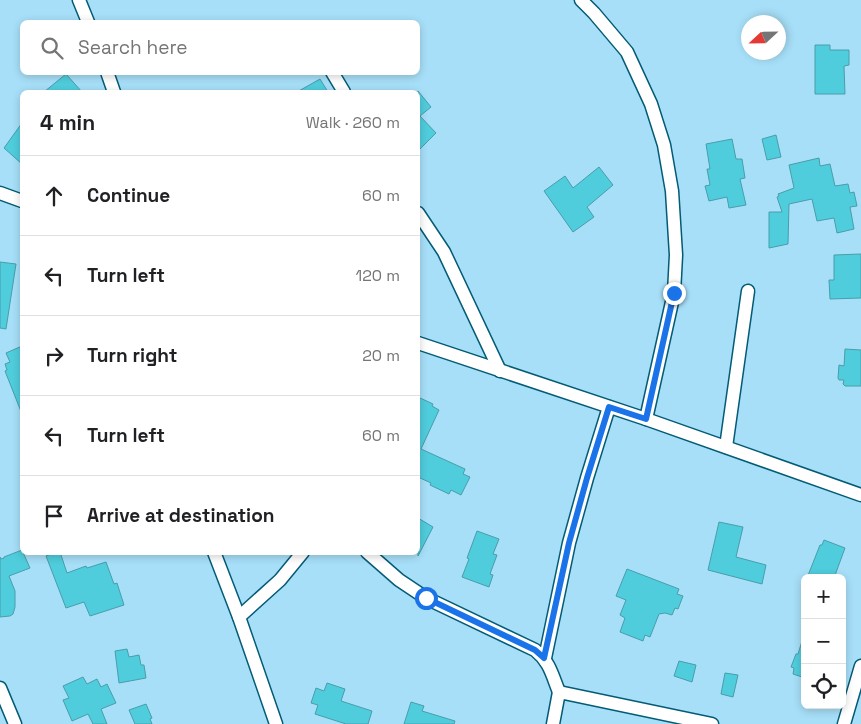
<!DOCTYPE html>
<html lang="en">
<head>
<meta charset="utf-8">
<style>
  :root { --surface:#fff; --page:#f2f2f2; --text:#202124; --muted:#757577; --line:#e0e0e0 }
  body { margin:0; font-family:"Space Grotesk",sans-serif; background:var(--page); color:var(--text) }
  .controls { position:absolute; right:15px; bottom:15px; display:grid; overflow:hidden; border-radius:8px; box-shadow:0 2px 8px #0003 }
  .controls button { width:45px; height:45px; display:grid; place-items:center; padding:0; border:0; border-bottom:1px solid var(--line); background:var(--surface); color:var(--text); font:25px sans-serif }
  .compass { position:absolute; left:741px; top:15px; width:45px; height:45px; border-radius:50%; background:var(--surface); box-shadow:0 2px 8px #0003; rotate:248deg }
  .stop { position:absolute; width:15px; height:15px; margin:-11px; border:4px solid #1a73e8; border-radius:50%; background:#fff }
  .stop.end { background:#1a73e8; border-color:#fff; box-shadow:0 1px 5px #0008 }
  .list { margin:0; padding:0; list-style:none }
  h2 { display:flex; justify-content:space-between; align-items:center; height:65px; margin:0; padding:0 20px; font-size:21px }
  h2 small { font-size:16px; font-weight:400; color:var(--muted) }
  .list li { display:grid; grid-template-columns:32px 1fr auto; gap:15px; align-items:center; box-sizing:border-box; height:80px; padding:0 20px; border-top:1px solid var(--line) }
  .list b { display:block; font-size:19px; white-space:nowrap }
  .list em { font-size:16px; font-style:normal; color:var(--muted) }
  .icon { flex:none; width:28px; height:28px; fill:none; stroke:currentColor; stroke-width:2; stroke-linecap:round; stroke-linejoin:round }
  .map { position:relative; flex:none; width:861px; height:724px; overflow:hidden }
  .search { position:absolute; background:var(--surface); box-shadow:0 2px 8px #0003; left:20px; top:20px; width:400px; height:55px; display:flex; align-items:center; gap:12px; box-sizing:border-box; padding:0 18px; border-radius:8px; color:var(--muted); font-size:19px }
  .panel { position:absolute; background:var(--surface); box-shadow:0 2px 8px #0003; left:20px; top:90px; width:400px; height:465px; border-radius:8px }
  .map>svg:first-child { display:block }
  .building { fill:#50cddc; stroke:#489ea9 }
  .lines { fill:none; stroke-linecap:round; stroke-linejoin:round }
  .minor-casing { stroke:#035b76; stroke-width:15 }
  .minor { stroke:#fff; stroke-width:12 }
  .route { stroke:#1a73e8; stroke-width:6 }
</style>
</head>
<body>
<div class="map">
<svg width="861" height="724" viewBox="0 0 861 724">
  <rect width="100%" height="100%" fill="#a7dff8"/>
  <g class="building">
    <path d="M815,45H830V50H849V65L844,66L845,94H815Z"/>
    <path d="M66,74L82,92H44Z"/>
    <path d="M320,79L328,92H297Z"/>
    <path d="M418,91L431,107L420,116L436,133L418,151Z"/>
    <path d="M22,123V164L4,148Z"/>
    <path d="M776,135L781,157L767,160L762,139Z"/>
    <path d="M732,139L736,159H742L745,178L740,179L746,205L729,208L727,197L709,201L705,186L710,185L707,169H710L706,144Z"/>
    <path d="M819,158L820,166L830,164L835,186L848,184L850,193L854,192L857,206L850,207L854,229L837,233L834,218L817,221L812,199L789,204L788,244L769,248V212H782L777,197L779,196L778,194L794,188L789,165Z"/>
    <path d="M599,167L613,185L587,207L594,217L573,232L544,191L565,176L573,188Z"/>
    <path d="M861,254V298L830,299L829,280H834V255Z"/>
    <path d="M0,262L16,264L6,329L0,328Z"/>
    <path d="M22,346V414L5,371L7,370L5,364L10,362L6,353Z"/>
    <path d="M845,349L861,350V386H845L843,384L844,380H839L838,378L839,365L844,366Z"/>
    <path d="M418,397L433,404L432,406L439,410L421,449L465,469L463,474L470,477L461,495L451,490L449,494L430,485L431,483L418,477Z"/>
    <path d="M418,518L433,527L418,556Z"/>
    <path d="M719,522L743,527L736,557L766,565L762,584L708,570Z"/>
    <path d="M477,531L499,539L493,554L497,555L490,574L493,575L489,587L462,577L469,559L467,558Z"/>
    <path d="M824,540L845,548L834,578H807L820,545H822Z"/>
    <path d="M22,550L30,568L9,576L15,591V607L13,614L10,616L0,617V557L1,559L4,558V557Z"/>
    <path d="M56,552H60L67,573L86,566L87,568L106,562L114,584L117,583L124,605L90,616L84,602L66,608L46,556Z"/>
    <path d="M627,569L679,589L677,594L683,596L678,609L675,608L672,615L665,613L659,614L650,637L645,635L643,641L620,632L625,618L620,615L626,600L616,596Z"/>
    <path d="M802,641L805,642V678L793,674L794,668L791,667L796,654H798Z"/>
    <path d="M127,649L129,657L139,655L141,665H144L146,678L119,683L115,651Z"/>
    <path d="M679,661L696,665L692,682L674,676Z"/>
    <path d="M725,673L738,675L733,697L721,694Z"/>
    <path d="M83,677L87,684L97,679L101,687L107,684L116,703L101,709L107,724H93L88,714L72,721L63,700L69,698L63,686Z"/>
    <path d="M327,683L345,689L341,701L372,711L368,724H346L315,714L318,705L311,703L316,688L324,691Z"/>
    <path d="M411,702L424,706L422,711L455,721L454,724H404Z"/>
    <path d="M146,704L152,718L150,719L152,724H135L129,710Z"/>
  </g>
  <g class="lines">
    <defs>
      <g id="minor">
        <path d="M79,0L88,22"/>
        <path d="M581,0L594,13L627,52L651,104L664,145L672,191L676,255L674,293L646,419"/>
        <path d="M107,72L114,92"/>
        <path d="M332,72L344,92"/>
        <path d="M0,193L22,201"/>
        <path d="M418,213L444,252L500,371"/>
        <path d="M418,343L646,419L861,495"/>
        <path d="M726,447L748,291"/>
        <path d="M214,552L239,617L276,724"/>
        <path d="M367,552L399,580L426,598L535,650C550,662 552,675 559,692"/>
        <path d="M239,617L280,580L303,552"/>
        <path d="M545,658L569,543L587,478L609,407"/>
        <path d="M0,688L15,724"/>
        <path d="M553,724L559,692L712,724"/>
        <path d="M844,724L861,666"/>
      </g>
    </defs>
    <use href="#minor" class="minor-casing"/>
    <use href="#minor" class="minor"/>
  </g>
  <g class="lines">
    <path class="route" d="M426,598L535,650L544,658L569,543L587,478L609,407L646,419L674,293"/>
  </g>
</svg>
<div class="controls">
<button>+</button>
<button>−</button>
<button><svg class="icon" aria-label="locate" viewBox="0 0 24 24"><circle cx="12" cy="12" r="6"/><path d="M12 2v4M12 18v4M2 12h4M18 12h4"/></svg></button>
</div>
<svg class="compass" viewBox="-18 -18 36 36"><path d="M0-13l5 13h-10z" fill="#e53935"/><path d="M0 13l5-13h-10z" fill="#757577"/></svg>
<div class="stop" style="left:426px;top:598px"></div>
<div class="stop end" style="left:674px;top:293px"></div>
<div class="search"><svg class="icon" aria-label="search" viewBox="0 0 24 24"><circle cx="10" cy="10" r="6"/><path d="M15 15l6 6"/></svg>Search here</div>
<section class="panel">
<h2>4 min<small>Walk · 260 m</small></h2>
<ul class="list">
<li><svg class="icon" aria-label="ahead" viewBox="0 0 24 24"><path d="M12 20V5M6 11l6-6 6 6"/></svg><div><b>Continue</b></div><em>60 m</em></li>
<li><svg class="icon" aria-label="left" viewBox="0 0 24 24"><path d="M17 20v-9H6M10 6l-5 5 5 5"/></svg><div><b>Turn left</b></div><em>120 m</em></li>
<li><svg class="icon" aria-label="right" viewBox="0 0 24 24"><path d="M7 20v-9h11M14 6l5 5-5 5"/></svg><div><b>Turn right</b></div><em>20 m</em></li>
<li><svg class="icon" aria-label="left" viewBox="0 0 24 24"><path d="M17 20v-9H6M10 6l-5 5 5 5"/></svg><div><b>Turn left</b></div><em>60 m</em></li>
<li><svg class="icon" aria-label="arrive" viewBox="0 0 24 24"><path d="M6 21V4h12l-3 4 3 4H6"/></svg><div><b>Arrive at destination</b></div></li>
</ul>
</section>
</div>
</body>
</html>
